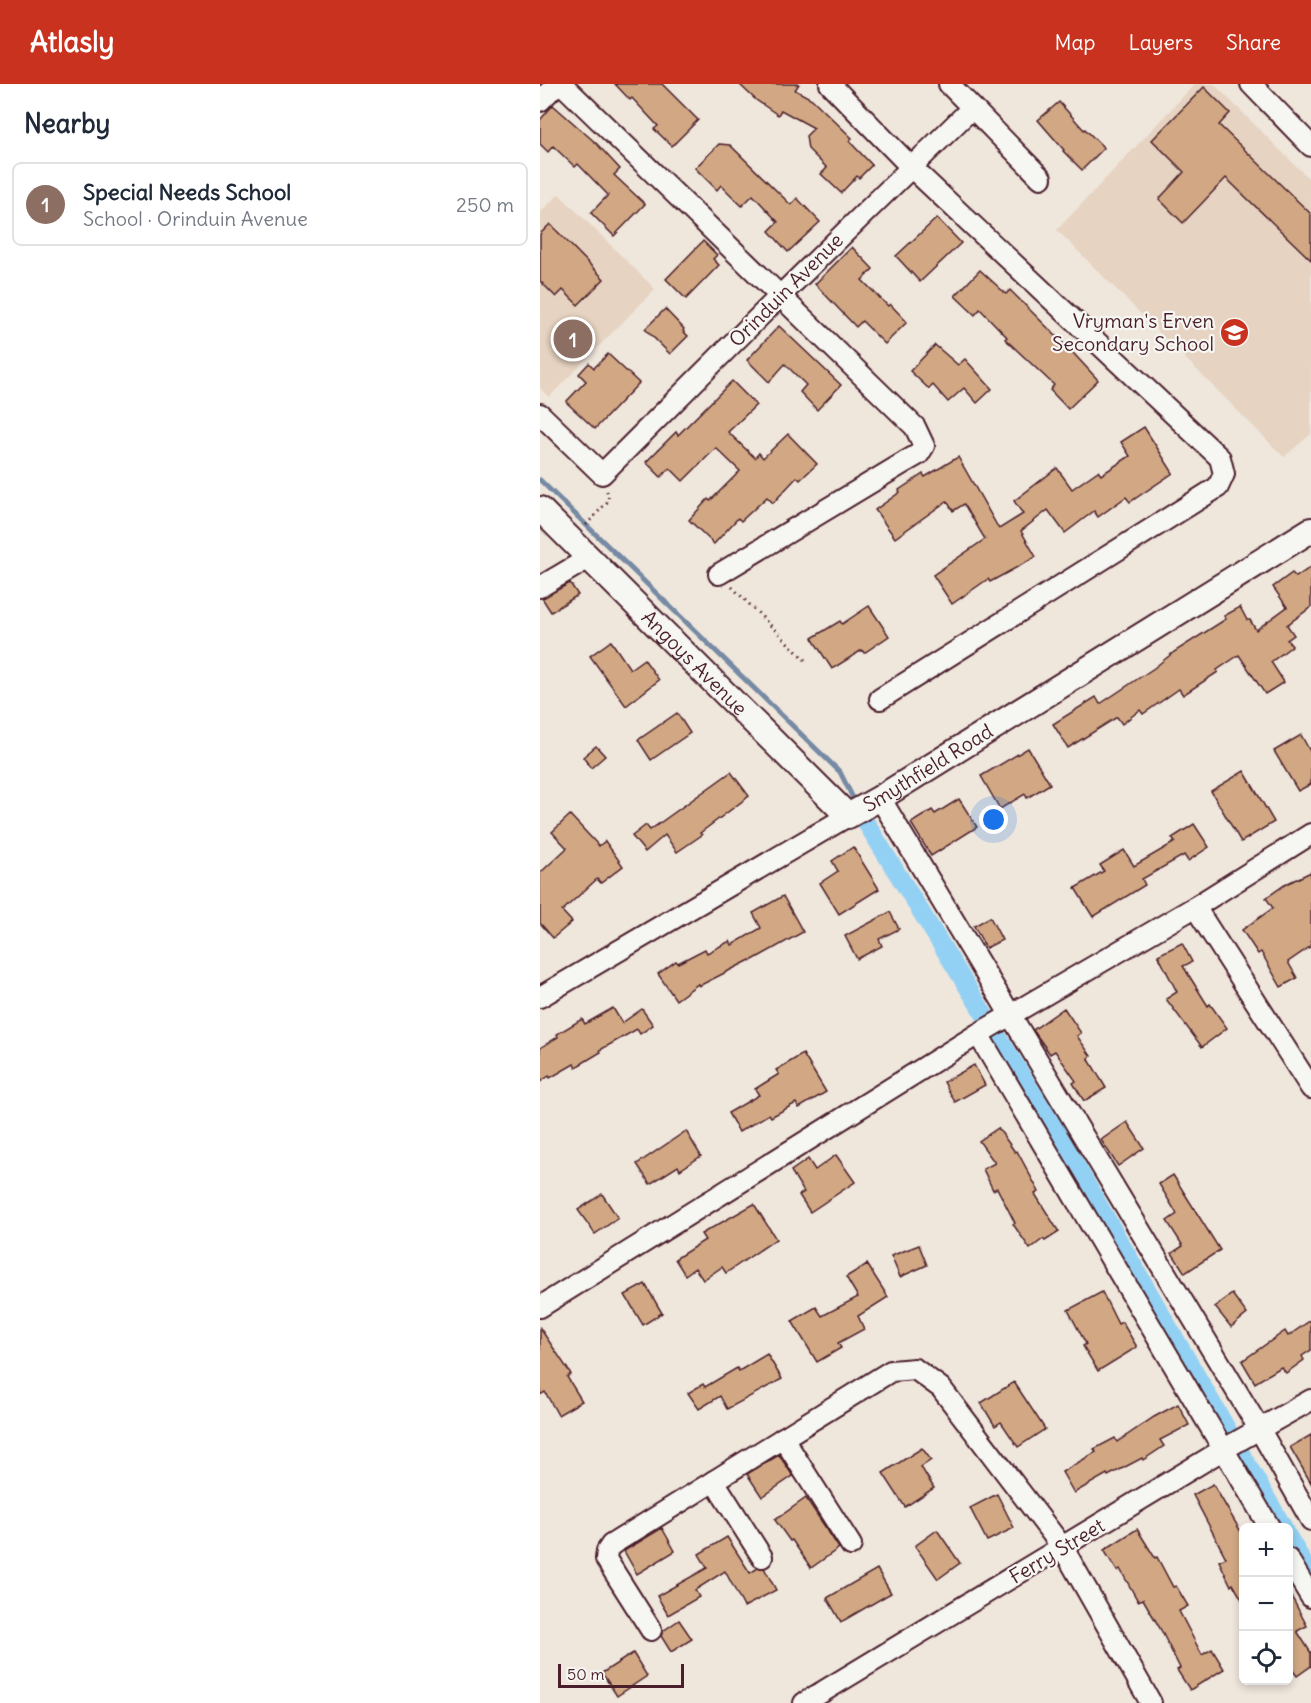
<!DOCTYPE html>
<html lang="en">
<head>
<meta charset="utf-8">
<style>
  :root { --surface:#fff; --page:#f6f6f7; --text:#1f2937; --muted:#747a83; --line:#e0e1e3; --accent:#c8321e }
  body { margin:0; font-family:Delius,sans-serif; background:var(--page); color:var(--text) }
  .controls { position:absolute; right:18px; bottom:18px; display:grid; overflow:hidden; border-radius:9px; box-shadow:0 3px 9px #0003 }
  .controls button { width:54px; height:54px; display:grid; place-items:center; padding:0; border:0; border-bottom:2px solid var(--line); background:var(--surface); color:var(--text); font:30px sans-serif }
  .scale { position:absolute; left:18px; bottom:15px; width:126px; box-sizing:border-box; padding-left:6px; border:3px solid #4a1f2b; border-top:0; font-size:16px; line-height:21px; white-space:nowrap; color:#4a1f2b; -webkit-text-stroke:4px #f6f6f2; paint-order:stroke }
  .you { position:absolute; left:454px; top:736px; width:21px; height:21px; margin:-15px; border:4px solid #fff; border-radius:50%; background:#1a73e8; box-shadow:0 0 0 9px #1a73e833 }
  .badge { display:grid; place-items:center; width:39px; height:39px; border-radius:50%; background:var(--accent); color:#fff; font-size:20px; font-weight:700 }
  .pin { position:absolute; translate:-50% -50%; border:3px solid #fff; box-shadow:0 2px 6px #0006 }
  .list { margin:0; padding:0; list-style:none }
  h2 { display:flex; justify-content:space-between; align-items:center; height:78px; margin:0; padding:0 24px; font-size:26px }
  h2 small { font-size:20px; font-weight:400; color:var(--muted) }
  .list li { display:grid; grid-template-columns:39px 1fr auto; gap:18px; align-items:center; box-sizing:border-box; height:84px; margin:0 12px 12px; padding:0 12px; border:2px solid var(--line); border-radius:9px }
  .list b { display:block; font-size:22px; white-space:nowrap }
  .list p { margin:0; font-size:20px; white-space:nowrap; color:var(--muted) }
  .list em { font-size:20px; font-style:normal; color:var(--muted) }
  .icon { flex:none; width:33px; height:33px; fill:none; stroke:currentColor; stroke-width:2; stroke-linecap:round; stroke-linejoin:round }
  .map { position:relative; flex:none; width:771px; height:1619px; overflow:hidden }
  header { display:flex; align-items:center; gap:36px; box-sizing:border-box; height:84px; padding:0 30px; background:var(--accent); color:#fff }
  header strong { font-size:28px }
  nav { display:flex; gap:33px; margin-inline-start:auto; font-size:21px }
  main { display:flex }
  aside { flex:1; background:var(--surface) }
  .map>svg:first-child { display:block }
  .built { fill:#e6d3c1 }
  .lines { fill:none; stroke-linecap:round; stroke-linejoin:round }
  .stream { stroke:#768aa4; stroke-width:5 }
  .canal { stroke:#93d1f4; stroke-width:18 }
  .building { fill:#d1a883; stroke:#4a1f2b; stroke-width:1.5 }
  .minor-casing { stroke:#4a1f2b; stroke-width:24 }
  .tertiary-casing { stroke:#4a1f2b; stroke-width:28 }
  .path { stroke:#4a1f2b; stroke-width:3; stroke-dasharray:1.5 4.5; stroke-linecap:butt }
  .minor { stroke:#f6f6f2; stroke-width:20 }
  .tertiary { stroke:#f6f6f2; stroke-width:24 }
  .labels { text-anchor:middle; stroke-width:4.5; stroke-linejoin:round; paint-order:stroke }
  .street-label { font-size:20px; fill:#4a1f2b; stroke:#f6f6f2 }
  .poi-label { font-size:20px; fill:#4a1f2b; stroke:#f6f6f2; text-anchor:end }
</style>
</head>
<body>
<header>
<strong>Atlasly</strong>
<nav><a>Map</a><a>Layers</a><a>Share</a></nav>
</header>
<main>
<aside>
<h2>Nearby<small></small></h2>
<ul class="list">
<li><span class="badge" style="background:#8d6e63">1</span><div><b>Special Needs School</b><p>School · Orinduin Avenue</p></div><em>250 m</em></li>
</ul>
</aside>
<div class="map">
<svg width="771" height="1619" viewBox="0 0 771 1619">
  <rect width="100%" height="100%" fill="#efe6dc"/>
  <filter id="ink" filterUnits="userSpaceOnUse"><feTurbulence type="fractalNoise" baseFrequency=".0167" numOctaves="2"/><feDisplacementMap in="SourceGraphic" scale="12" xChannelSelector="R" yChannelSelector="G"/><feConvolveMatrix kernelMatrix="1 2 1 2 8 2 1 2 1" color-interpolation-filters="sRGB"/></filter>
  <g filter="url(#ink)">
    <g class="built">
      <path d="M655,0H674L771,97V350L744,373L517,146Z"/>
      <path d="M19,110L115,205L9,313L0,304V129Z"/>
    </g>
    <g class="lines">
      <path class="stream" d="M0,396L300,688L316,720"/>
      <g class="canal">
        <path d="M325,737L518,1050L744,1444"/>
        <path d="M748,1452L771,1491"/>
      </g>
    </g>
    <g class="building">
      <path d="M75,0H122L158,36L132,62L114,45L118,42L92,14L90,16Z"/>
      <path d="M199,0H259L255,6L272,15L312,54L309,57L332,81L319,94L317,92L301,109L281,90L287,84L268,65L266,52L274,44L241,26L238,31L216,16Z"/>
      <path d="M664,3L690,29L679,41L771,130V176L686,94L643,139L619,115L644,88L612,56Z"/>
      <path d="M519,18L544,46L545,45L564,64L542,86L523,67L524,66L498,36Z"/>
      <path d="M13,21L57,60L80,85L74,91L105,120L74,152L51,129L68,111L38,80L35,83L13,62L8,68L0,60V36Z"/>
      <path d="M179,60L190,61L251,121L257,114L280,138L248,168L229,147L238,138L213,111L202,122L181,101L177,106L155,84Z"/>
      <path d="M397,134L421,159L380,198L356,172Z"/>
      <path d="M10,140L64,195L38,221L23,206L16,213L0,197V150Z"/>
      <path d="M163,157L177,171L173,175L179,181L146,215L126,195Z"/>
      <path d="M312,163L333,185L322,196L348,222L350,220L367,238L345,260L322,237L316,243L275,200Z"/>
      <path d="M440,186L466,210L470,206L535,271L558,296L528,325L510,306L514,301L465,255L467,253L440,225L435,231L415,212Z"/>
      <path d="M125,225L144,245L143,247L148,252L130,270L105,245Z"/>
      <path d="M239,242L301,301L277,326L260,308L266,301L245,280L229,298L207,276Z"/>
      <path d="M395,261L418,281L425,275L452,305L437,319L424,304L408,318L393,301L389,305L370,287Z"/>
      <path d="M68,270L99,299L55,345L26,318L46,297L39,290L49,279L54,284Z"/>
      <path d="M192,297L216,321L188,348L215,374L219,369L223,374L248,350L277,380L260,396L257,393L233,419L227,413L201,437L198,434L174,460L149,436L168,415L170,417L200,387L176,364L143,397L130,384L121,393L106,378L136,348L138,351Z"/>
      <path d="M604,343L633,389L590,418L586,413L558,433L554,427L525,449L508,426L481,447L496,473L450,498L448,495L412,520L393,491L445,455L424,420L413,427L407,417L355,454L335,426L360,408L359,406L383,390L385,393L418,373L459,445L483,430L474,417L517,384L532,405L558,387L561,391L590,372L581,358Z"/>
      <path d="M771,483V523L747,541L754,551L747,556L752,562L731,578L744,598L725,610L699,571L677,586L678,588L643,611L639,605L603,630L600,626L582,640L577,633L528,664L513,640L556,613L560,620L614,584L634,568L686,535L684,532L700,523L707,536H710L716,546L747,523L733,503L752,489L756,493Z"/>
      <path d="M30,499L38,511L11,528L2,514Z"/>
      <path d="M329,522L349,552L324,569L322,566L292,585L272,554L300,537L302,540Z"/>
      <path d="M71,557L90,585L104,575L119,596L86,622L50,572Z"/>
      <path d="M137,629L150,649L111,676L98,656Z"/>
      <path d="M761,651L771,669V700L758,707L734,667Z"/>
      <path d="M56,662L65,672L51,684L43,673Z"/>
      <path d="M488,664L510,700L487,714L485,710L460,725L441,692Z"/>
      <path d="M704,687L734,738L701,758L671,707Z"/>
      <path d="M191,688L209,712L160,749L162,751L137,768L125,751L105,768L92,752L106,741L110,746Z"/>
      <path d="M419,715L437,743L391,772L371,739L392,726L395,730Z"/>
      <path d="M30,731L59,762L65,757L83,782L61,799L57,795L22,827L32,838L13,854L0,839V789L27,764L12,748Z"/>
      <path d="M654,740L669,763L648,777L644,771L602,795L605,801L553,833L535,804L564,787L560,781L584,766L594,782L635,758L632,754Z"/>
      <path d="M313,763L339,805L299,830L280,799L298,787L292,777Z"/>
      <path d="M771,788V862L748,878L757,894L741,903L721,868L718,870L702,846L733,824L726,814L746,800Z"/>
      <path d="M243,812L263,848L211,877L210,876L159,902L158,900L136,916L118,890L136,877L138,879L165,865L167,869L190,857L192,861L221,844L213,829Z"/>
      <path d="M350,828L359,845L339,855L342,862L317,875L305,852Z"/>
      <path d="M450,833L462,856L446,864L434,842Z"/>
      <path d="M642,859L652,878L643,882L668,922L670,920L687,944L662,963L626,915L637,908L618,871Z"/>
      <path d="M73,924L82,939L102,925L113,941L100,950L97,945L60,966L61,968L36,983L34,980L10,994L9,992L0,998V964L18,953L17,950L42,935L45,940Z"/>
      <path d="M524,924L541,949L537,952L551,972L548,974L566,1004L544,1017L533,999L536,997L515,967L510,970L493,946Z"/>
      <path d="M263,970L286,1008L259,1024L256,1019L231,1033L229,1030L199,1048L188,1029L219,1011L215,1005L239,990L236,986Z"/>
      <path d="M434,981L445,1001L415,1018L404,998Z"/>
      <path d="M587,1038L604,1064L578,1082L561,1056Z"/>
      <path d="M458,1044L475,1068L477,1067L499,1108L495,1110L519,1148L505,1157L503,1155L490,1165L473,1140L475,1139L457,1104L453,1106L443,1085L455,1079L439,1057Z"/>
      <path d="M146,1047L161,1072L140,1086L138,1082L110,1100L97,1080Z"/>
      <path d="M296,1071L315,1098L270,1128L259,1111L264,1108L251,1087L268,1075L275,1086Z"/>
      <path d="M633,1091L680,1166L645,1189L632,1169L643,1162L627,1137L637,1130L619,1100Z"/>
      <path d="M62,1110L78,1134L55,1150L38,1126Z"/>
      <path d="M214,1120L236,1155L186,1189L182,1183L163,1196L155,1184L145,1191L135,1175L165,1156L161,1150Z"/>
      <path d="M379,1161L387,1181L360,1193L351,1172Z"/>
      <path d="M327,1180L348,1213L318,1232L324,1245L298,1259L301,1264L277,1278L252,1237L276,1223L282,1232L318,1213L306,1193Z"/>
      <path d="M105,1200L122,1229L103,1241L85,1211Z"/>
      <path d="M562,1208L578,1240L582,1238L597,1263L558,1287L543,1262L546,1260L528,1226Z"/>
      <path d="M692,1210L707,1230L691,1243L675,1223Z"/>
      <path d="M771,1236V1266L762,1272L764,1276L746,1289L741,1283L715,1299L702,1277L745,1247L748,1252Z"/>
      <path d="M0,1244L31,1290L27,1293L42,1317L18,1331L5,1308L0,1311Z"/>
      <path d="M227,1270L242,1295L187,1325L180,1312L159,1325L148,1309L163,1300L165,1303L197,1284L199,1287Z"/>
      <path d="M474,1298L505,1345L478,1363L461,1338L455,1342L441,1319Z"/>
      <path d="M638,1320L649,1341L620,1356L624,1362L603,1376L602,1374L568,1392L567,1390L534,1409L522,1388L556,1368L554,1365L575,1354L577,1358L614,1333Z"/>
      <path d="M771,1351V1399L750,1363Z"/>
      <path d="M382,1364L391,1376L381,1383L394,1404L365,1423L343,1389Z"/>
      <path d="M239,1371L253,1392L222,1413L207,1390Z"/>
      <path d="M673,1400L704,1453V1519L693,1500L691,1502L679,1477L686,1474L653,1411Z"/>
      <path d="M457,1410L474,1444L447,1457L430,1424Z"/>
      <path d="M266,1414L299,1464L271,1484L252,1456L250,1457L235,1436Z"/>
      <path d="M122,1444L135,1467L97,1490L84,1467Z"/>
      <path d="M597,1445L615,1474L617,1473L633,1503L636,1502L648,1522L639,1527L662,1571L672,1565L684,1585L650,1606L637,1586L640,1584L621,1546L603,1515L598,1517L580,1485L577,1487L564,1466Z"/>
      <path d="M397,1446L420,1479L398,1495L375,1462Z"/>
      <path d="M187,1453L210,1489L218,1484H224L236,1506L204,1523L185,1487L155,1506L159,1513L128,1531L117,1512L167,1484L159,1470Z"/>
      <path d="M337,1485L351,1509L301,1538L287,1514Z"/>
      <path d="M748,1506L767,1542L757,1547L771,1569V1582L757,1592L748,1580Z"/>
      <path d="M139,1536L152,1555L131,1568L121,1552L123,1547Z"/>
      <path d="M93,1569L107,1592L77,1612L62,1589Z"/>
    </g>
    <g class="lines">
      <defs>
        <g id="minor">
          <path d="M22,0L375,343L384,362L379,370L365,378L179,490"/>
          <path d="M290,0L371,83L680,374L684,390L678,403L340,615"/>
          <path d="M409,0L501,94"/>
          <path d="M711,0L771,62"/>
          <path d="M0,17L17,0"/>
          <path d="M0,330L62,390L240,212L432,24"/>
          <path d="M0,503L49,474"/>
          <path d="M340,714L720,1346L771,1436"/>
          <path d="M655,823L771,1004"/>
          <path d="M0,913L308,732"/>
          <path d="M438,950L730,1444"/>
          <path d="M0,1223L438,950L655,823L771,750"/>
          <path d="M243,1354L311,1461"/>
          <path d="M174,1397L222,1473"/>
          <path d="M748,1475L771,1513"/>
          <path d="M111,1546L66,1475L67,1467L71,1461L351,1287L375,1285L401,1304L523,1464L611,1619"/>
          <path d="M264,1619L684,1365L771,1316"/>
        </g>
        <g id="tertiary">
          <path id="s1" d="M0,425L308,732L340,714L771,446"/>
        </g>
      </defs>
      <use href="#minor" class="minor-casing"/>
      <use href="#tertiary" class="tertiary-casing"/>
      <g class="path">
        <path d="M46,441L69,416L67,407"/>
        <path d="M192,503L265,576"/>
      </g>
      <use href="#minor" class="minor"/>
      <use href="#tertiary" class="tertiary"/>
    </g>
  </g>
  <defs>
    <symbol id="school-disc" viewBox="-11 -11 22 22"><circle r="9.5" fill="#c8321e" stroke="#f6f6f2"/><path d="M0-5L7-2L0 1L-7-2ZM-4 1L0 2.5L4 1V4Q0 6-4 4Z" fill="#fff"/></symbol>
  </defs>
  <g fill-rule="evenodd">
    <use href="#school-disc" x="678" y="232" width="33" height="33"/>
  </g>
  <g class="labels">
    <g class="street-label">
      <text transform="translate(246 206) rotate(-45)" y="7">Orinduin Avenue</text>
      <text dy="7" stroke="none"><textPath href="#s1" startOffset="218">Angoys Avenue</textPath></text>
      <text dy="7" stroke="none"><textPath href="#s1" startOffset="528">Smythfield Road</textPath></text>
      <text transform="translate(517 1467) rotate(-31)" y="7">Ferry Street</text>
    </g>
    <g class="poi-label">
      <text x="674" y="244">Vryman's Erven<tspan x="674" dy="23">Secondary School</tspan></text>
    </g>
  </g>
</svg>
<div class="controls">
<button>+</button>
<button>−</button>
<button><svg class="icon" aria-label="locate" viewBox="0 0 24 24"><circle cx="12" cy="12" r="6"/><path d="M12 2v4M12 18v4M2 12h4M18 12h4"/></svg></button>
</div>
<div class="scale">50 m</div>
<div class="you"></div>
<div class="pin badge" style="left:33px;top:255px;background:#8d6e63">1</div>
</div>
</main>
</body>
</html>
